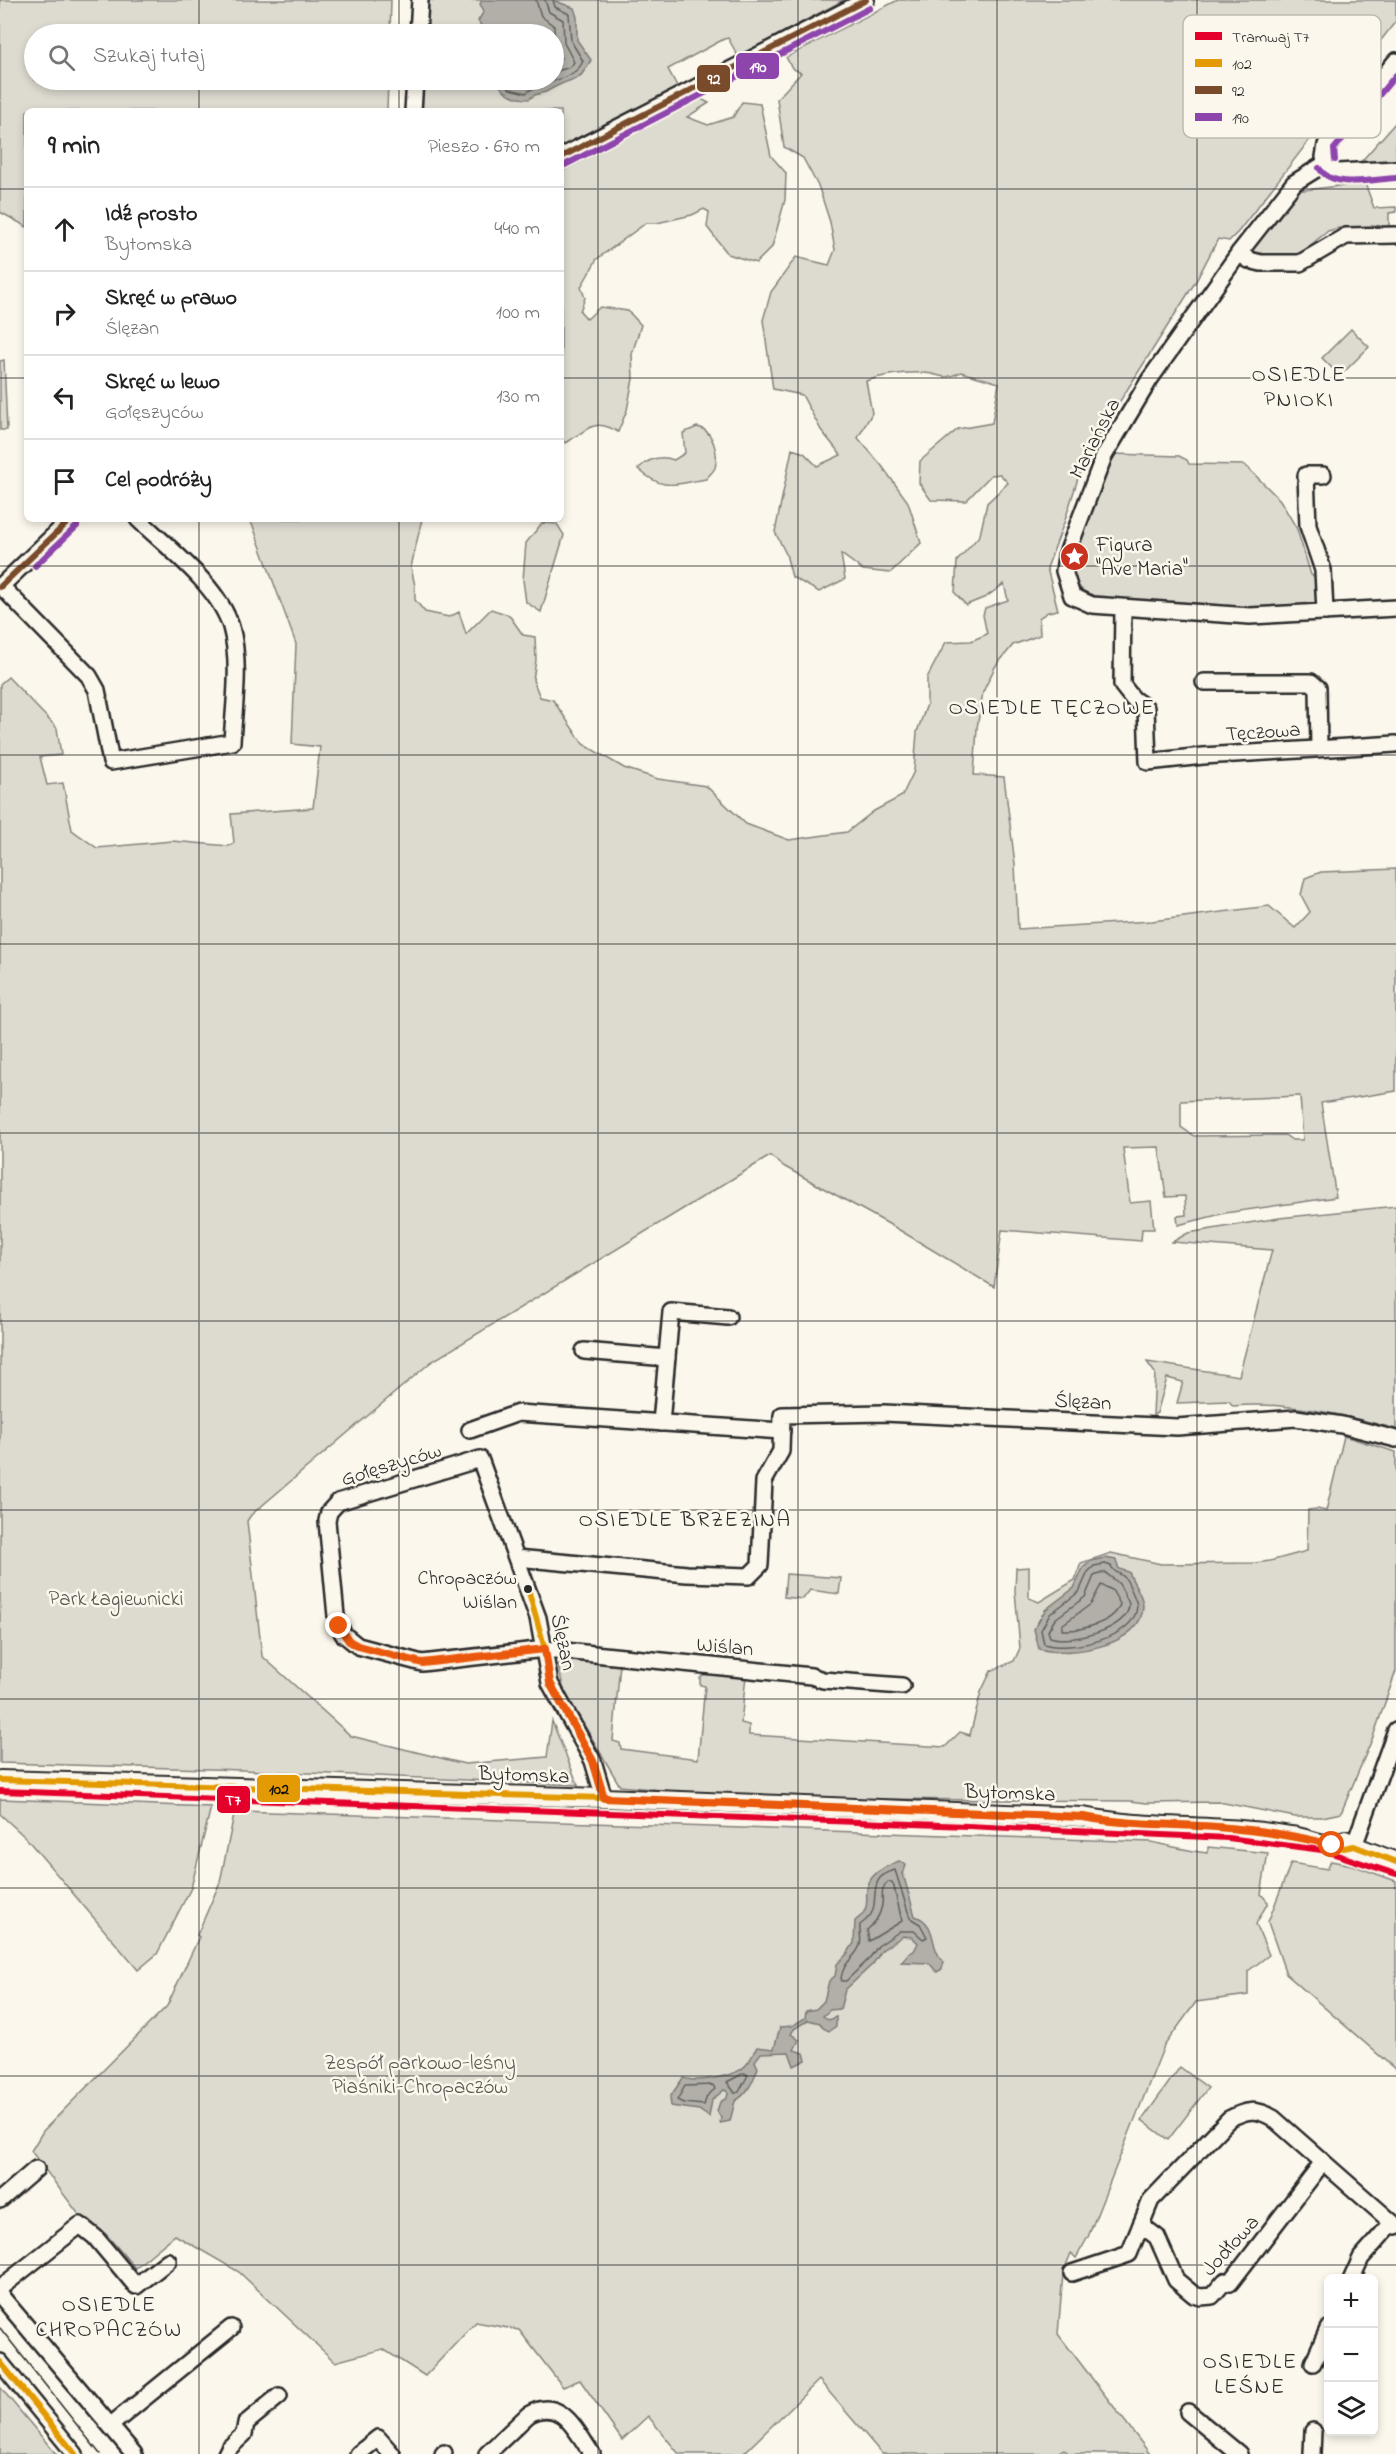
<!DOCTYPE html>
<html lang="pl">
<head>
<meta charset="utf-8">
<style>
  :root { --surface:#fff; --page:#f2f2f2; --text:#222; --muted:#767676; --line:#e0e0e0 }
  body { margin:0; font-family:"Indie Flower",sans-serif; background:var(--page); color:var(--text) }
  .controls { position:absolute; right:18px; bottom:18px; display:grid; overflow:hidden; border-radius:9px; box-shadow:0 3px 9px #0003 }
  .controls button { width:54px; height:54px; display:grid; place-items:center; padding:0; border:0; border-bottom:2px solid var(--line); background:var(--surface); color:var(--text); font:30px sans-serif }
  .stop { position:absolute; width:18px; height:18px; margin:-14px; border:4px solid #ea580c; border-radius:50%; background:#fff }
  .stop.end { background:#ea580c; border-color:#fff; box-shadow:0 2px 6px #0008 }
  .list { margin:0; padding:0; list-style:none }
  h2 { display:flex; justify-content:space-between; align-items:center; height:78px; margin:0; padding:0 24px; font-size:26px }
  h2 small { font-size:20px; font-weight:400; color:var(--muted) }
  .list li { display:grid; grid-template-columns:39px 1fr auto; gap:18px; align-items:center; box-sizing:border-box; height:84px; padding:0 24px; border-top:2px solid var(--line) }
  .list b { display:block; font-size:22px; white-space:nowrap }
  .list p { margin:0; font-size:20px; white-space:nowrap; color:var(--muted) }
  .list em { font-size:20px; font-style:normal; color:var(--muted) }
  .icon { flex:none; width:33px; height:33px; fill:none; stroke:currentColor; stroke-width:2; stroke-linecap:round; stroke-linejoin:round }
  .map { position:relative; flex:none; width:1396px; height:2454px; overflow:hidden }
  .search { position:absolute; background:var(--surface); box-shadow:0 3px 9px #0003; left:24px; top:24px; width:540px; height:66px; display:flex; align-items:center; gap:15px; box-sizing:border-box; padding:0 21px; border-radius:33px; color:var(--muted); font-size:22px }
  .panel { position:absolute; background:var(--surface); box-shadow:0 3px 9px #0003; left:24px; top:108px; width:540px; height:414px; border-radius:9px }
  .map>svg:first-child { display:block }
  .green { fill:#dddad0; stroke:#84827e; stroke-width:1.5; fill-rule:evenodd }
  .water { fill:#b1afa7; stroke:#7b7a75; stroke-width:1.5 }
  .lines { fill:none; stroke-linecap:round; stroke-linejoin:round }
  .shore { stroke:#61605d; stroke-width:1.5 }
  .minor-casing { stroke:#2b2b2b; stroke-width:20 }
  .major-casing { stroke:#2b2b2b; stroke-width:22 }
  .minor { stroke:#fbf7ec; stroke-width:15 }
  .major { stroke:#fbf7ec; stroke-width:18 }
  .tram { stroke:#2b2b2b; stroke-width:1.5 }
  .bus-1-casing { stroke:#fbf7ec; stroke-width:10 }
  .bus-2-casing { stroke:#fbf7ec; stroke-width:10 }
  .bus-3-casing { stroke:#fbf7ec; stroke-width:10 }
  .bus-1 { stroke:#e39a04; stroke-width:6 }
  .bus-2 { stroke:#7a4b2a; stroke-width:6 }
  .bus-3 { stroke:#8e44ad; stroke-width:6 }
  .tram-1-casing { stroke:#fbf7ec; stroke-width:10 }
  .tram-1 { stroke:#e4002b; stroke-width:6 }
  .route { stroke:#ea580c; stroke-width:8 }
  .grid { fill:none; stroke:#2b2b2b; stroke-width:1.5; stroke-opacity:0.55 }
  .bus-dot { fill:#2b2b2b; stroke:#fbf7ec; stroke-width:2 }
  .labels { text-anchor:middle; stroke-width:5; stroke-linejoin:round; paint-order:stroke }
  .bus-label { font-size:20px; fill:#2b2b2b; stroke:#fbf7ec; text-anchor:end }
  .street-label { font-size:21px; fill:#2b2b2b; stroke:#fbf7ec }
  .poi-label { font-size:21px; fill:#2b2b2b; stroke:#fbf7ec; text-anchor:start }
  .park-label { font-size:21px; fill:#585754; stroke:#fbf7ec }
  .neighbourhood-label { font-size:22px; letter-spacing:1.5px; fill:#2b2b2b; stroke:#fbf7ec }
  .key { fill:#fbf7ec; stroke:#bdbab2; stroke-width:1.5 }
  .key-label { font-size:16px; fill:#2b2b2b }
  .line-badge { stroke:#fbf7ec; stroke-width:2 }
  .badge-label { font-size:16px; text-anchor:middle; font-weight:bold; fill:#fff }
  .pale-badge-label { font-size:16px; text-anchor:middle; font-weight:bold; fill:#111 }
</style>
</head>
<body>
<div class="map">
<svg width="1396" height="2454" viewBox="0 0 1396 2454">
  <rect width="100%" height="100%" fill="#fbf7ec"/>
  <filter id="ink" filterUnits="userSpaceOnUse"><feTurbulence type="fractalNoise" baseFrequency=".0167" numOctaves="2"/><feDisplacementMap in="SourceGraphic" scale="12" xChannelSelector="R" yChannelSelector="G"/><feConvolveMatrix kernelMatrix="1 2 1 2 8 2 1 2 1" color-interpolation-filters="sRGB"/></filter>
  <g filter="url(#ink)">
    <g class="green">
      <path d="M0,0H391L390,34H34V80H388L387,111H27V227L0,212Z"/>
      <path d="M427,0H844L738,56L728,38L724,39L668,69L678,88L561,146V111H420L422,80H554V34H425Z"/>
      <path d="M898,0H1396V21L1331,104L1329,115L1238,232L1229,241L1218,239L1196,281L1106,423L1079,475L1065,520L1047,568L1058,610L1048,612L1039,618L1040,635L1013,645L995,667L983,692L977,728L974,775L1004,777L1015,864L1018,929L1152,921L1269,906L1295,928L1310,912L1301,895L1305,878L1321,872L1396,869V1091L1321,1103L1336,1197L1225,1213L1178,1225L1177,1216L1186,1215L1185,1196L1166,1197L1159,1147L1123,1148L1130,1203L1151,1201L1154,1229H1142L1141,1241L1002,1230L994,1287L896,1228L785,1167L770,1156L431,1362L251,1515L247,1521L262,1656L351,1736L465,1764L547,1757L552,1721L578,1785L243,1770L0,1763V684L8,677L57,728L61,755L40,757L47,785L63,783L72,830L97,848L172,841L229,846L234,843L231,814L313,808L320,747L292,744L296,644L253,526L248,519H422L411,567L415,586V600L425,612L449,617L459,612L466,634L491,609L509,615L523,635L535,637L536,660L533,680L540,697L553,700L583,744L624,768L658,779L706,786L746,824L789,840L847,832L874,811L902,796L914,771L917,732L927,704V678L946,642L971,641L987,634L983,615L985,608L1008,600L1004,584L986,597L966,605L955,593L957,561L980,535L987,503L1008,483L1000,474L991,475L966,501L931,500L919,483L920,461L958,429L992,423L999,383L961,372C940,382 943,374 924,373C904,372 884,375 866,381L872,413L858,438L882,466L908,502L921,543L890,573L863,570L841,554L845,579L819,592L792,577L786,554L775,532L792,449L804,453L817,466L841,455L821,430L802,395L773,389L763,320L771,292L796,257L829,265L835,250L830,222L819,188L803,158L784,147L777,99L801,73L792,68L786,57ZM1300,1096L1303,1140H1292L1285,1135L1194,1136L1181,1127V1101Z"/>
      <path d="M701,99L709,103L687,117L708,125L733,117L742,102L760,104L771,156L786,173L785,200L772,247L756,263L728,254L707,227L709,212L704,209L692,215L657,223H646L597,259L581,287L585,298L580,311L587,319L600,307L628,311L641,325L632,354L633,379L627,410L618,432C594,417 587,430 566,443L561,440V172Z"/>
      <path d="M1396,122V160L1359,164Z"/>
      <path d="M1365,183L1374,208L1396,207V212L1389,213V226L1396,227V229L1339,228L1328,231L1302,252L1287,257L1257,256L1250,251V246L1295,191Z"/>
      <path d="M1351,329L1369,347L1340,376L1322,358Z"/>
      <path d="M4,360L7,430H0V361Z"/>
      <path d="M697,427C713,429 719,454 715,468C713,472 708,476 706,479C674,484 664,492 638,469C648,459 660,455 674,460L685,453L683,433Z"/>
      <path d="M1112,454L1179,456L1187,460L1189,464L1245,465L1280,500L1297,529L1311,575L1319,578C1319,589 1321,600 1312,606L1256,611L1101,601C1089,597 1079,591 1075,578C1066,550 1101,481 1112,454Z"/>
      <path d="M542,523L557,524L564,535L541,612L526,602L523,580L526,543Z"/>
      <path d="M1396,1206V1429C1346,1415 1286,1401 1233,1406L1229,1401L1177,1403L1183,1382L1167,1378L1157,1413L1153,1415L1155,1373L1147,1362L1239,1376L1272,1250L1172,1242L1188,1233L1279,1218Z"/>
      <path d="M1344,1436L1396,1452V1671L1373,1737L1341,1813L1322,1817H1295L1219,1802L1146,1803L1131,1801L745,1798L620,1786L564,1691L558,1665L566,1659L620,1664L613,1741L620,1743L621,1749L698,1759L705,1686L700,1685V1678L706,1672L746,1676L741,1723L749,1725V1735L945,1747L960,1732L970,1735L981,1692L991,1671L1014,1661L1020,1648L1015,1591L1016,1568L1029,1567V1598L1039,1602L1075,1580L1081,1563L1111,1553L1161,1564L1255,1563L1270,1561L1307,1551L1308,1510L1317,1509L1326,1511Z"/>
      <path d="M786,1574L841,1578L839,1594L810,1590L803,1599L784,1597Z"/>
      <path d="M0,1799L211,1807L191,1888L157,1954L138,1970L26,1838L0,1814Z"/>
      <path d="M238,1811L1151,1842C1170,1846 1188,1851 1208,1853V1847L1268,1853L1261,1894L1268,1902L1256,1924L1269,1955L1248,1971V1995L1196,2002L1164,2046L1088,2237L1076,2258L1071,2253L1063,2273L1058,2334L1150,2454H1069L1064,2449L1056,2454H882L819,2380L743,2454H679L648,2416L622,2440L580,2380L563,2387L519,2330L476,2322L425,2376L383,2349L335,2362L239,2272L175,2235L135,2268L106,2234L80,2216L31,2151L43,2131L167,2006L199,1937L197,1935L220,1882L234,1815Z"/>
      <path d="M1331,1861L1352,1865L1396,1881V2070L1286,1974L1268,1922L1291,1863L1327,1869Z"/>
      <path d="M1180,2067L1208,2088L1168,2140L1142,2120Z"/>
      <path d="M0,2387L56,2454H0Z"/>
    </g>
    <g class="water">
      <path d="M482,0H553L574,8L577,17V40L591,60C577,84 580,75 559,85C554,87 550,90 546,92C539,94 535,93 529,99C514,99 503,93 496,80H554V34H475L482,27L478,21L484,11L480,4Z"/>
      <path d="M1104,1558L1116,1560L1119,1569L1129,1572C1133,1584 1143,1594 1143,1606C1143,1647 1068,1657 1039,1649L1034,1629L1045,1610L1074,1588L1083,1568L1091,1561Z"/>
      <path d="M899,1861L906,1865L903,1874L915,1916C939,1924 928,1948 944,1962L942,1969L937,1972L929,1963L901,1962L908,1954L914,1951L918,1943L912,1937L903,1936L882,1950L873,1964L845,1990L840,2009L830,2010L823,2016L829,2020L836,2017V2026L829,2031L823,2028L820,2023L808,2020L794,2029L791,2034L799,2040L794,2050L804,2053L806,2060L794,2066L789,2052L761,2053L755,2061L758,2068C753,2081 748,2094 735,2101L730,2121L720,2123L721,2118L717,2111L720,2102L727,2098L728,2092L724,2090L712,2100L709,2117L699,2110L671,2106L670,2097L683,2078C699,2083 736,2077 747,2064C751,2059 754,2052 757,2047L774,2049L780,2027L792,2026L805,2018L806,2011L816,2009L824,2001L829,1981L835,1976L837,1964L847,1954L854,1943L855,1921C876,1906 860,1895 871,1879C877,1870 890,1865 899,1861Z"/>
    </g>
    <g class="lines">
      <g class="shore">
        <path d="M536,0L541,16L554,26L555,46L561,58L554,62"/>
        <path d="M545,0L549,12L563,20L564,43L574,62L570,67L554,72"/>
        <path d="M503,80L510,89L526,93C542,79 574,83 583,61L571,41L569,14L555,7L553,0"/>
        <path d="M1105,1564L1111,1566C1116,1575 1118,1571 1124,1577C1127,1579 1137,1602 1137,1606C1136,1639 1069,1652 1044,1644L1041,1630L1050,1614L1079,1592L1088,1572L1094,1566Z"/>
        <path d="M1105,1572C1109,1577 1115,1579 1119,1584C1120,1585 1129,1603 1129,1604C1130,1630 1069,1644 1050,1637L1048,1631L1055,1619L1085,1597L1094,1576Z"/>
        <path d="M1101,1585L1112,1590L1120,1604C1115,1623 1080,1631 1062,1630V1625L1091,1604Z"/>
        <path d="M895,1870L910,1918L920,1924L927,1937L923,1939L914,1931H900L878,1946L869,1959L846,1981H842L841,1978C844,1960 855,1959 860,1945C862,1939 859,1932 860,1925C867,1920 874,1913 874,1905C876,1887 873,1876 895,1870Z"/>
        <path d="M888,1882H892L894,1887L902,1921L869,1941L867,1930C873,1925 879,1917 881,1909C885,1898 878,1891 888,1882Z"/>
        <path d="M744,2073L748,2075L739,2092L735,2093L727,2082Z"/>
        <path d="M713,2085L715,2089L707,2096L704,2105L684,2103L677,2100L685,2086Z"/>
      </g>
      <defs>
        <g id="minor">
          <path d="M418,34L420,0"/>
          <path d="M413,111L415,80"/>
          <path d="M561,157L866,0"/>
          <path d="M1326,163L1294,183L1239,253L1150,379L1104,456L1066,556L1064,571L1072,596L1092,605L1250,616L1396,608"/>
          <path d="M1326,163L1324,157L1326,145L1396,61"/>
          <path d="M1326,163L1330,169L1338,172L1396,169"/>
          <path d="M1239,253L1249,260L1261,263H1300L1346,236L1396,235"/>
          <path d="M1323,475H1306L1308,526L1323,570L1325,612"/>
          <path d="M1,586L89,676L97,690L111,762L232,742C234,705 241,663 231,627C219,586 168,548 138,519"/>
          <path d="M0,587L71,519"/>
          <path d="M1123,608L1122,685L1133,699L1146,708L1148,762L1203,756L1396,744"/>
          <path d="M1204,682H1311L1318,688L1319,748"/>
          <path d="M584,1351L667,1358"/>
          <path d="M661,1423L671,1312L728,1317"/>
          <path d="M470,1430L518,1413L782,1431"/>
          <path d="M517,1558L687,1574L749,1576L760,1565L764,1481L781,1451L782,1415L884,1413L1177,1427L1296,1418L1342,1425L1396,1439"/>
          <path d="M604,1798L593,1761L550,1683L538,1618L480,1459L338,1502L329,1512L327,1521L336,1616L343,1634L358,1646L422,1663L545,1649L811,1676L823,1680L902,1686"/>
          <path d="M1354,1846L1396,1730"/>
          <path d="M0,2200L36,2169"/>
          <path d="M1141,2225L1157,2237L1176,2280L1194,2295L1201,2297L1212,2296L1225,2281L1230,2283L1323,2162"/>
          <path d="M1072,2273L1129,2254L1151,2200L1229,2119C1246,2110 1256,2108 1273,2118L1396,2226"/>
          <path d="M1352,2278L1361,2258L1392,2223"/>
          <path d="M0,2288L80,2225L95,2237L136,2286L168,2261"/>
          <path d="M0,2295L134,2454"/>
          <path d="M0,2362L75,2454"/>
          <path d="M1313,2363L1328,2329"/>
          <path d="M1188,2412L1239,2454"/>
          <path d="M111,2425L231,2328"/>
          <path d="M226,2454L229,2448L244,2434L246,2423L279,2396"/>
          <path d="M358,2454L378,2438L392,2454"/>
          <path d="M443,2454L444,2453"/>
          <path d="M487,2454L528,2415C561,2395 576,2431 592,2454"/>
          <path d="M1312,2454L1313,2431"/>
        </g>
        <g id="major">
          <path d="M0,1780L604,1798L1083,1817C1151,1830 1222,1824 1291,1836C1311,1839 1334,1850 1354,1846"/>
          <path d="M1345,1840L1354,1846L1396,1862"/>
        </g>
      </defs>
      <use href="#minor" class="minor-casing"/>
      <use href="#major" class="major-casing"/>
      <use href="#minor" class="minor"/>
      <use href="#major" class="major"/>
      <path class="tram" d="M0,2328L100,2454"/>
      <defs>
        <g id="bus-1">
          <path d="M528,1589L545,1649L550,1683L593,1761L604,1798"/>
          <path d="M0,1780L604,1798L1083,1817C1132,1825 1181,1824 1230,1828C1269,1832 1306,1839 1344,1848L1354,1846L1396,1862"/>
          <path d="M0,2362L75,2454"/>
        </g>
        <g id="bus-2">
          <path d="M561,157L866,0"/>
          <path d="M0,587L71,519"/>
        </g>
        <g id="bus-3">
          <path d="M1335,160L1334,149L1396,75"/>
          <path d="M565,165L870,8"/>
          <path d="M1319,168C1333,190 1373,179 1396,178"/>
          <path d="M35,566L77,526"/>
        </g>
      </defs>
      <use href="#bus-1" class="bus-1-casing"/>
      <use href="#bus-2" class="bus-2-casing"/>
      <use href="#bus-3" class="bus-3-casing"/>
      <use href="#bus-1" class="bus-1"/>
      <use href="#bus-2" class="bus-2"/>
      <use href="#bus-3" class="bus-3"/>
      <defs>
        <path id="tram-1" d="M0,1791L968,1826L1228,1838L1322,1850L1396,1874"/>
      </defs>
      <use href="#tram-1" class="tram-1-casing"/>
      <use href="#tram-1" class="tram-1"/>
    </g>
  </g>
  <g class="lines" filter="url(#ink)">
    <path class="route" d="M339,1626L349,1641L358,1646L422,1663L545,1649L550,1683L593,1761L604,1798L1083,1817C1127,1825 1172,1824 1217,1827C1256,1830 1295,1835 1332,1845"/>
  </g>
  <path class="grid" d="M199,0V34M399,0V34M598,0V2454M798,0V2454M997,0V2454M1197,0V2454M199,80V111M399,80V111M0,189H27M561,189H1396M0,378H27M561,378H1396M199,519V2454M399,519V2454M0,566H1396M0,755H1396M0,944H1396M0,1133H1396M0,1321H1396M0,1510H1396M0,1699H1396M0,1888H1396M0,2076H1396M0,2265H1396"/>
  <defs>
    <symbol id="sight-disc" viewBox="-11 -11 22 22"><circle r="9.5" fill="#c8321e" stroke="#fbf7ec"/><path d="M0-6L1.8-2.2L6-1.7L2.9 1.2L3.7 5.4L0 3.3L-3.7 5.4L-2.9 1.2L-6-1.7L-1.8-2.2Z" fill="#fff"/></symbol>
  </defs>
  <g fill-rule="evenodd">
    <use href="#sight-disc" x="1058" y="540" width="33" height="33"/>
  </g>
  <circle class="bus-dot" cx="528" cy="1589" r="5"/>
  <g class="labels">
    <g class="bus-label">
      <text x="517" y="1584">Chropaczów<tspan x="517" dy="24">Wiślan</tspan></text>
    </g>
    <g class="street-label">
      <text transform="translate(1094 438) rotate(-63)" y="7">Mariańska</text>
      <text transform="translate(1263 731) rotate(-4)" y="7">Tęczowa</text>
      <text transform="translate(1083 1401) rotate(3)" y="7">Ślęzan</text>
      <text transform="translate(391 1464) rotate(-17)" y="7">Gołęszyców</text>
      <text transform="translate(564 1642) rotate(78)" y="7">Ślęzan</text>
      <text transform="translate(725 1646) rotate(5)" y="7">Wiślan</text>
      <text transform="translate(524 1774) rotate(2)" y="7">Bytomska</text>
      <text transform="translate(1010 1792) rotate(2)" y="7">Bytomska</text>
      <text transform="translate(1230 2245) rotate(-48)" y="7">Jodłowa</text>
    </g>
    <g class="poi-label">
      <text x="1096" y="551">Figura<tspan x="1096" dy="24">"Ave Maria"</tspan></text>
    </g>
    <g class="park-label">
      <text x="116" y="1605">Park Łagiewnicki</text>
      <text x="420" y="2069">Zespół parkowo-leśny<tspan x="420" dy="24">Piaśniki-Chropaczów</tspan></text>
    </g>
    <g class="neighbourhood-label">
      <text x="1299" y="381">OSIEDLE<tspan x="1299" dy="25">PNIOKI</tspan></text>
      <text x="1052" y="714">OSIEDLE TĘCZOWE</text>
      <text x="685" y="1526">OSIEDLE BRZEZINA</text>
      <text x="109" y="2311">OSIEDLE<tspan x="109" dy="25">CHROPACZÓW</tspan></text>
      <text x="1250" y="2368">OSIEDLE<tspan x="1250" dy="25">LEŚNE</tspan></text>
    </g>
  </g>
  <rect x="1183" y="15" width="198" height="123" rx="9" class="key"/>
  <rect x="1195" y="32" width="27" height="8" fill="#e4002b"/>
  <rect x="1195" y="59" width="27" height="8" fill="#e39a04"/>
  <rect x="1195" y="86" width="27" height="8" fill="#7a4b2a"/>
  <rect x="1195" y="113" width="27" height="8" fill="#8e44ad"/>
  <g class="key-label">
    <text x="1232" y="42">Tramwaj T7</text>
    <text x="1232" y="69">102</text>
    <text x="1232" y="96">92</text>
    <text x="1232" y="123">190</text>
  </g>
  <g class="line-badge">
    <rect x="735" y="52" width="45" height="28" rx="6" fill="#8e44ad"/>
    <rect x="696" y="64" width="35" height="29" rx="6" fill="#7a4b2a"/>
    <rect x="256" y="1774" width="45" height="29" rx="6" fill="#e39a04"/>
    <rect x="216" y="1785" width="35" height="29" rx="6" fill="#e4002b"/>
  </g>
  <g class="badge-label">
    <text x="758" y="72">190</text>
    <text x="714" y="84">92</text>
    <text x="233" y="1805">T7</text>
  </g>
  <g class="pale-badge-label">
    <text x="279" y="1794">102</text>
  </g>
</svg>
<div class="controls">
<button>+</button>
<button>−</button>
<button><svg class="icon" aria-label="layers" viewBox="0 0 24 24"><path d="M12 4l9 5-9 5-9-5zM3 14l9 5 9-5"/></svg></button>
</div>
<div class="stop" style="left:1332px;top:1845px"></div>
<div class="stop end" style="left:339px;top:1626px"></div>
<div class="search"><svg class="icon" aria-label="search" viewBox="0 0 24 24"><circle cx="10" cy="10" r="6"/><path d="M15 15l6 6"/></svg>Szukaj tutaj</div>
<section class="panel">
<h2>9 min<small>Pieszo · 670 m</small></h2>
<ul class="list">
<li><svg class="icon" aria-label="ahead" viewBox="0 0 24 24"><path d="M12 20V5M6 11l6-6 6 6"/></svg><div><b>Idź prosto</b><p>Bytomska</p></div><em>440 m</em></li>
<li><svg class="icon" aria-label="right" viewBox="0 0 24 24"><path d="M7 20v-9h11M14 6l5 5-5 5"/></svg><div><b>Skręć w prawo</b><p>Ślęzan</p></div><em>100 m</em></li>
<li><svg class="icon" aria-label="left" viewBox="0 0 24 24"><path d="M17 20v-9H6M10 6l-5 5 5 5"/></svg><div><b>Skręć w lewo</b><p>Gołęszyców</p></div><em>130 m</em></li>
<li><svg class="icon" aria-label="arrive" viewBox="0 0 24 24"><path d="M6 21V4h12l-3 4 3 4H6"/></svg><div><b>Cel podróży</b></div></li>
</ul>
</section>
</div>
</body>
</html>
